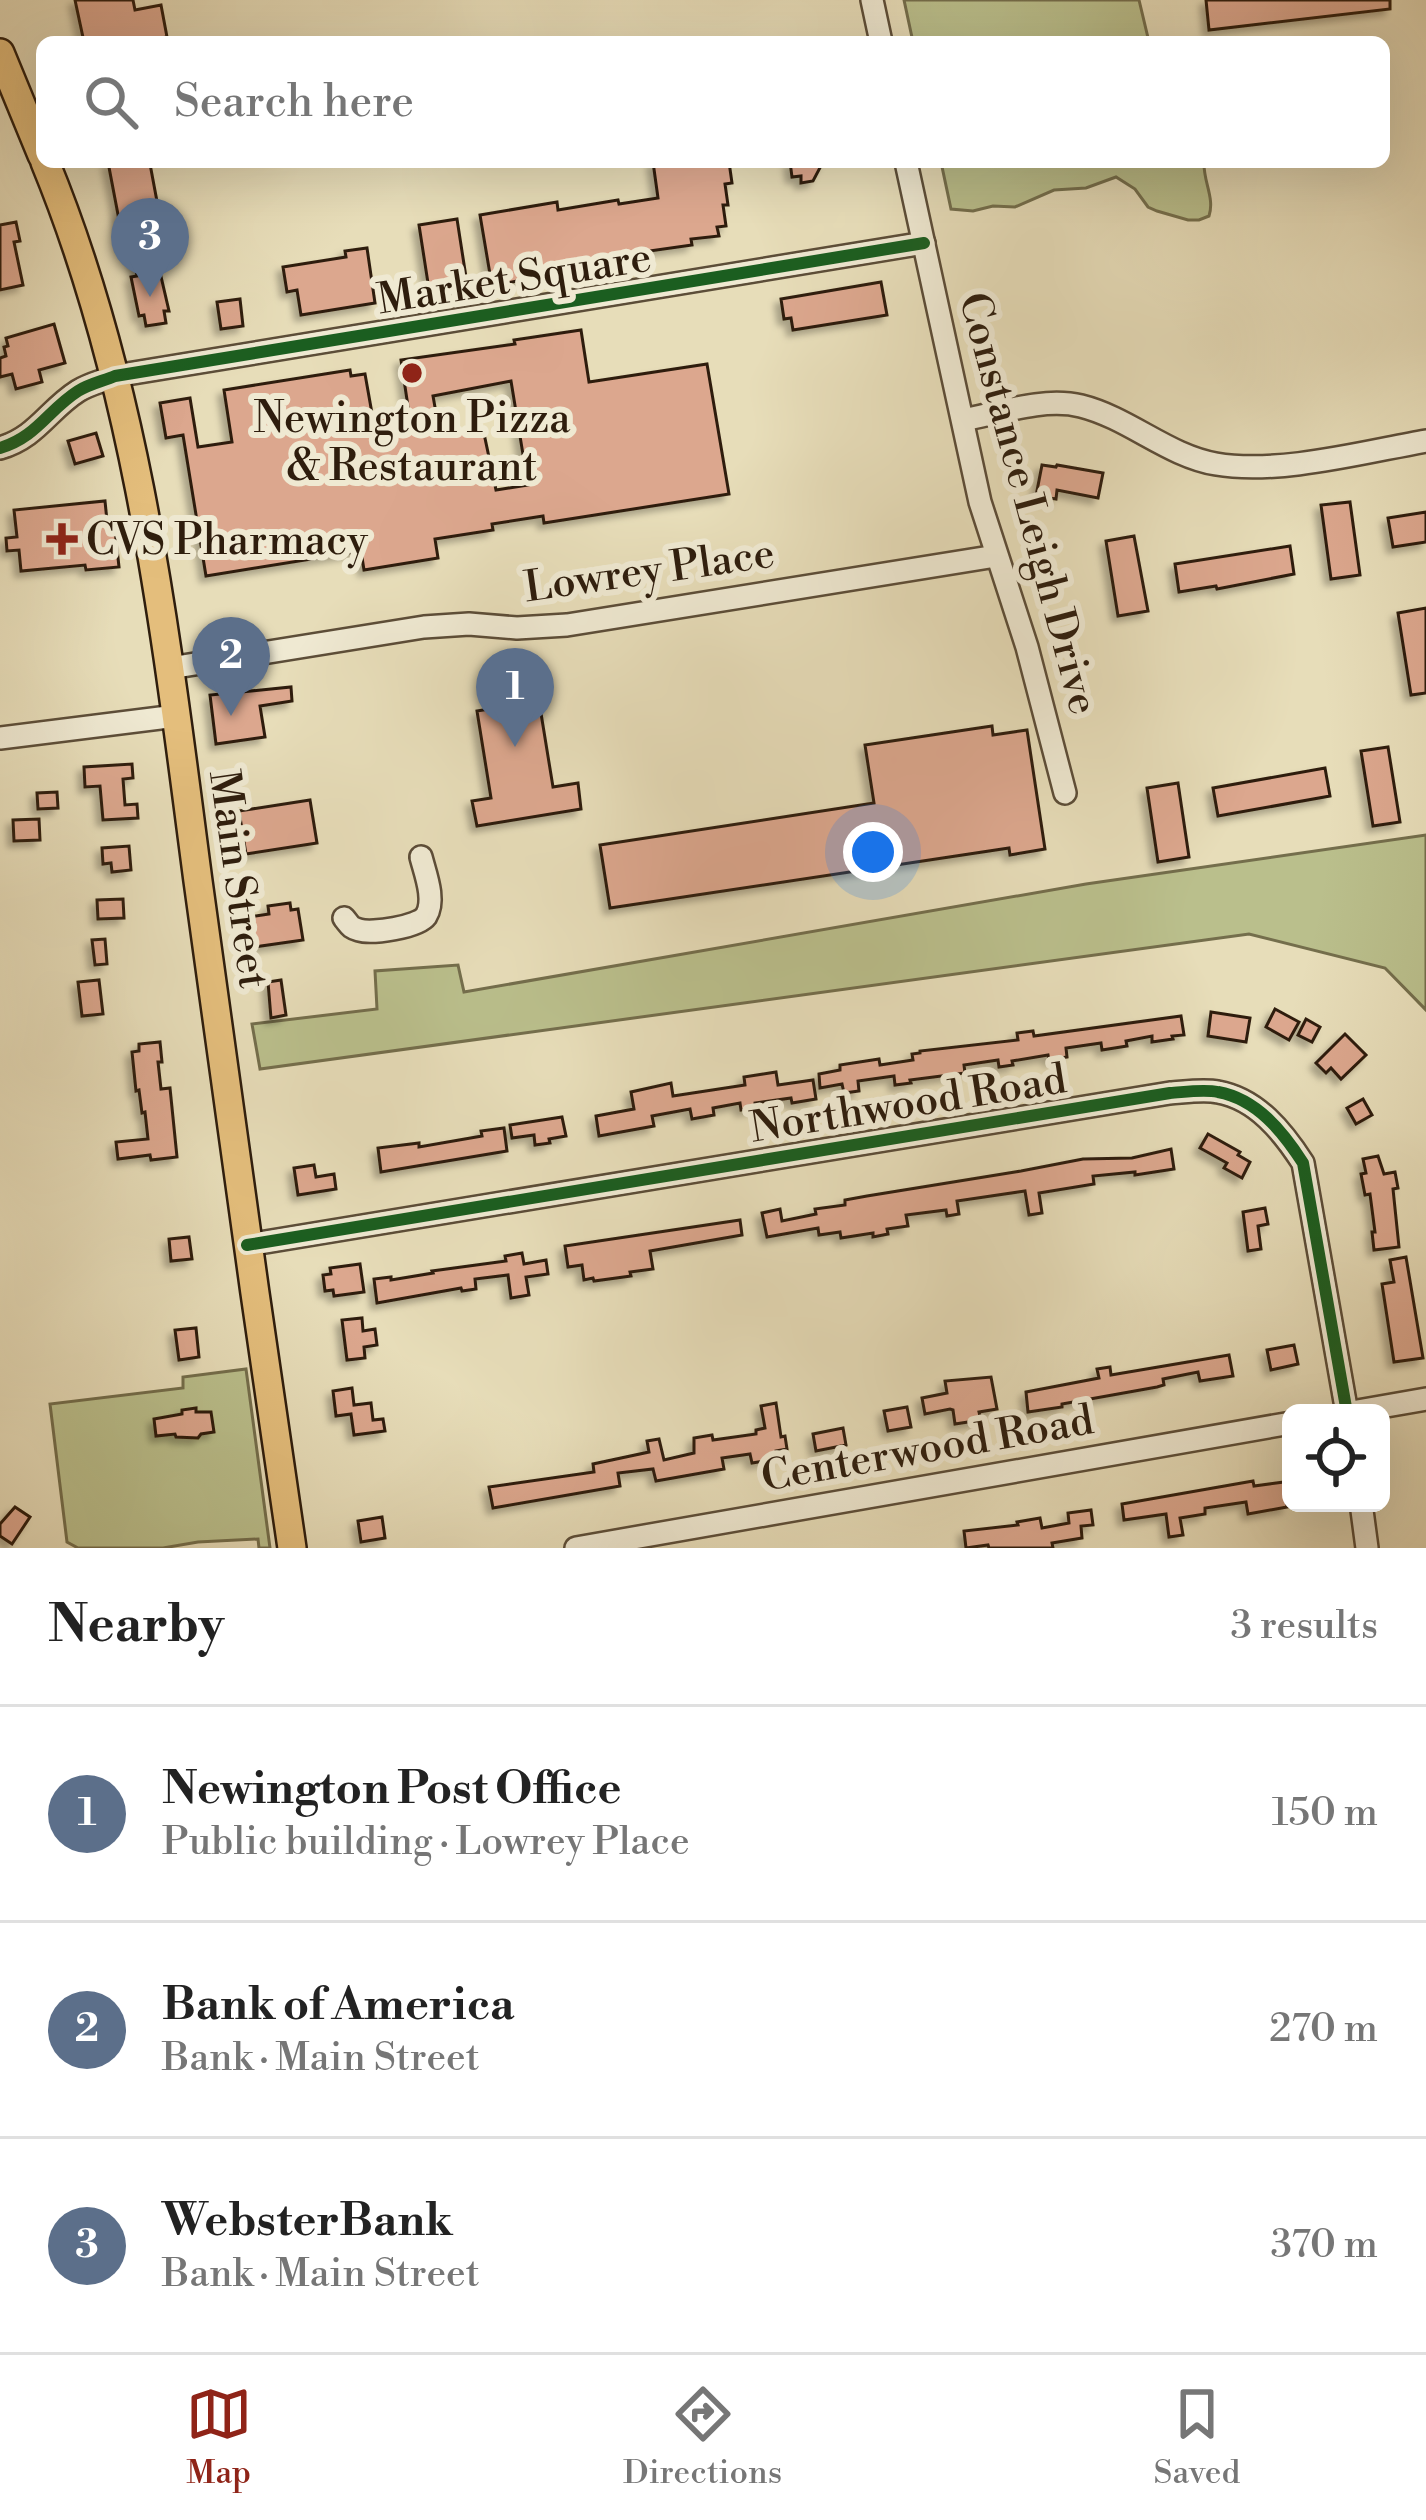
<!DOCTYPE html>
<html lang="en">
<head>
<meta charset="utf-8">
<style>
  :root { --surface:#fff; --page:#f2f2f2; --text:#222; --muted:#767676; --line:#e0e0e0; --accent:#8f2418 }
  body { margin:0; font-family:"Libre Bodoni",serif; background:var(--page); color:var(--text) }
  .controls { position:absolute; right:36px; bottom:36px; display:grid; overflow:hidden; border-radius:18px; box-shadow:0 12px 48px #0002 }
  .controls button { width:108px; height:108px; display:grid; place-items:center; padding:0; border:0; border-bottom:3px solid var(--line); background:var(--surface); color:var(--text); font:60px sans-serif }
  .you { position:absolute; left:873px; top:852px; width:42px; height:42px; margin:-30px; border:9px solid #fff; border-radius:50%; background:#1a73e8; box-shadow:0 0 0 18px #1a73e833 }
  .badge { display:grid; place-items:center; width:78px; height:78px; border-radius:50%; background:var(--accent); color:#fff; font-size:39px; font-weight:700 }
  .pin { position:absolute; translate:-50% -99px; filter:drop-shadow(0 3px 6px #0008) }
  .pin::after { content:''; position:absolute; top:63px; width:42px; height:36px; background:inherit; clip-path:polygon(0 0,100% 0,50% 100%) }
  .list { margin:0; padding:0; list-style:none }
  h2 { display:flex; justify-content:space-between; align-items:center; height:156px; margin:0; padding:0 48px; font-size:51px }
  h2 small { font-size:39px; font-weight:400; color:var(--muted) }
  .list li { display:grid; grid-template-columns:78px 1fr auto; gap:36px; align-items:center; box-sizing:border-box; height:216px; padding:0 48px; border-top:3px solid var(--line) }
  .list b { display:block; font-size:45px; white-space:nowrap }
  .list p { margin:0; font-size:39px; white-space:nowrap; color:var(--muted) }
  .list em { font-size:39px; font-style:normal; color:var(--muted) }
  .icon { flex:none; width:66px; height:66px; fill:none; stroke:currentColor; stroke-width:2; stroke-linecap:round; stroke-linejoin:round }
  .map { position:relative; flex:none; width:1426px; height:1548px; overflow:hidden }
  .search { position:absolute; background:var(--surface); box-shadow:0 12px 48px #0002; left:36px; right:36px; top:36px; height:132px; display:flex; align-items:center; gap:30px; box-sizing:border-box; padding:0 42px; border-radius:18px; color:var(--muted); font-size:45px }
  .sheet { height:804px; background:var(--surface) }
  nav { display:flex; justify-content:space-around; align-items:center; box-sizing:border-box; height:168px; border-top:3px solid var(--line); background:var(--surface); font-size:33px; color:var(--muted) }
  nav a { display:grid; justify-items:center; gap:6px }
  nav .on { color:var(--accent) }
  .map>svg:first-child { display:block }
  .green { fill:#babf8c; stroke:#746e4c; stroke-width:3 }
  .building { fill:#dca78e; stroke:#2e1d0d; stroke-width:3; fill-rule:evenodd; filter:url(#shadow) }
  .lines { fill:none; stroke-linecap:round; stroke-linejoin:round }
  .minor-casing { stroke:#5c4d38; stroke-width:26 }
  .major-casing { stroke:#2e1d0d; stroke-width:32 }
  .minor { stroke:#efe9d2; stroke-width:21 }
  .major { stroke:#e4be7c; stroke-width:27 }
  .cycleway-casing { stroke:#efe9d2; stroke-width:20 }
  .cycleway { stroke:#1b5e20; stroke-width:12 }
  .poi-dot { fill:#8f2418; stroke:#efe9d2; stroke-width:4.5 }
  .labels { text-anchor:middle; stroke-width:12; stroke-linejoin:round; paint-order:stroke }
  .street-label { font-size:42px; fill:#2e1d0d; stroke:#efe9d2 }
  .poi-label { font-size:42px; fill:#2e1d0d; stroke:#efe9d2 }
</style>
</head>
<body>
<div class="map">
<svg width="1426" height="1548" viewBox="0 0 1426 1548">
  <defs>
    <filter id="shadow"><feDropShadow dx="-5.5" dy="5.5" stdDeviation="3" flood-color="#0004"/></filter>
  </defs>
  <rect width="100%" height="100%" fill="#e7ddb9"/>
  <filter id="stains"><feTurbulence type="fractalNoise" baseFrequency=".00167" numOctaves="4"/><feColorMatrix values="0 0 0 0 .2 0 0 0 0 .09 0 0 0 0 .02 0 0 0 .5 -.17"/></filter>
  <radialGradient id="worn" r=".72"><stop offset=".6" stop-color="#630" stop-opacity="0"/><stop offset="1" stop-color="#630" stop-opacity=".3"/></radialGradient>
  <g class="green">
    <path d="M904,0H1139L1149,42H913Z"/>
    <path d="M941,162H1204C1203,181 1215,198 1209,216L1199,220H1188L1157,211L1148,207L1135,189L1116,177L1086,188L1054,190L1015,207L993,206L973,211L951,209Z"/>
    <path d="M1426,835V1010L1385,968L1249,934L260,1069L252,1024L377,1009L375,971L458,965L464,992L1086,884Z"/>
    <path d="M246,1369L270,1548H259L258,1539L198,1542L163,1548H78L67,1542L50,1404L183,1388V1377Z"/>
  </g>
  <g class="building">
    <path d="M75,0H133L135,10L161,5L167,37L134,42H84Z"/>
    <path d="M1206,0H1390V9L1209,30Z"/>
    <path d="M108,162H137L138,166L150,164L159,212H173L176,234L168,235V239L153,242L169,311H164L166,323L146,326L144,315L139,316L131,277L137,276L132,245L124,246Z"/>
    <path d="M653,162H729L732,183L725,184L728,205H723L726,226L717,227L719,236L691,239L692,245L628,254V259L492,286L480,215L557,202L558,210L618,200L619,204L658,198Z"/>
    <path d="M790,162H823L813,181L801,183V176L792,177Z"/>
    <path d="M457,219L468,290L430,296L419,225Z"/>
    <path d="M16,222L20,241L14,242L23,285L0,290V225Z"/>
    <path d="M367,248L375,303L301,315L297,290L287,292L283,267L346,257L345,251Z"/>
    <path d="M881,282L887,315L793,330L791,318L784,319L781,299Z"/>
    <path d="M240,299L243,326L221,329L217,302Z"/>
    <path d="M54,324L65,363L39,370L42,382L16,389L12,374L0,377V358L6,356L4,347L8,346L6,338Z"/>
    <path d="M581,330L589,382L707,364L729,494L544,523L543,516L492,524L493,530L435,539L438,558L364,570L361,551L206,576L183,435L166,438L160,403L190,398L198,447L232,442L224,390L350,370L351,376L365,374L373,419L409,413L401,360L515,344L514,340ZM511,381L528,485L496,490L483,429L440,435L433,396Z"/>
    <path d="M96,433L103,456L75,464L68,441Z"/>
    <path d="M1042,465L1056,467L1057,465L1103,473L1098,498L1057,490L1056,499L1036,496Z"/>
    <path d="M105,501L108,531L115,530L119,567L86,570L85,565L21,571L19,550L7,551L6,538L17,537L14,510Z"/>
    <path d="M1350,502L1360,575L1331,579L1321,505Z"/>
    <path d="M1426,512V542L1393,547L1388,518Z"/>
    <path d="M1134,536L1148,611L1118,616L1106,541Z"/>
    <path d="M1290,546L1294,574L1217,589L1216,586L1179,592L1175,564Z"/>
    <path d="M1426,608V693L1411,695L1398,613Z"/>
    <path d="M291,687L292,701L260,706L265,737L216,744L210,695Z"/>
    <path d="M539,701L553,787L578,783L581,809L477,826L472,801L491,798L477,711Z"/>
    <path d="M992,726L993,735L1027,730L1045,849L1010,855L1009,848L610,908L600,845L874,803L865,745Z"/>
    <path d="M1388,747L1400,822L1373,826L1361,751Z"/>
    <path d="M132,764L133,778L123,779L125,805L137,804L138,818L103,820L100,786L85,787L84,767Z"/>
    <path d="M1325,768L1330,796L1218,816L1213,788Z"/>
    <path d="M1178,783L1189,857L1158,862L1147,788Z"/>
    <path d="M57,792L58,808L38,809L37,793Z"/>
    <path d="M310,800L317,843L246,854L239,811Z"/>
    <path d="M39,819L40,840L14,841L13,820Z"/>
    <path d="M129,846L131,870L112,872L111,863L103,864L102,848Z"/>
    <path d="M123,899L124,918L98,919L97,900Z"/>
    <path d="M290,903L291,910L298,909L303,940L254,947L249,917L269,914L268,906Z"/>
    <path d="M105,939L107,964L95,965L92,940Z"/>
    <path d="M99,980L103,1014L82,1016L78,982Z"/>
    <path d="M281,980L286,1015L271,1018L268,982Z"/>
    <path d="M1275,1009L1299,1022L1289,1040L1266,1027Z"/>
    <path d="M1211,1012L1250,1018L1246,1042L1208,1036Z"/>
    <path d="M1181,1016L1184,1035L1172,1036L1173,1039L1152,1042V1036L1126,1041L1127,1046L1102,1050L1101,1043L1066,1048L1067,1057L1049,1060L1048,1055L1012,1061L1013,1065L999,1067L998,1060L964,1065L965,1073L910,1080L911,1083L895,1085L894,1076L858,1081L859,1091L844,1093L842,1084L820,1088L819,1074L840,1070V1065L879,1059L880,1065L913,1060L912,1054L920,1053V1051L1018,1040L1017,1033L1033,1031L1034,1036Z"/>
    <path d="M1306,1019L1320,1027L1312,1042L1298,1035Z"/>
    <path d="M1345,1034L1366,1055L1341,1079L1331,1068L1326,1073L1316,1063Z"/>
    <path d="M160,1042L162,1062H158L161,1089L170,1088L177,1157L151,1160L150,1155L118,1159L116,1142L148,1139L145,1112L142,1113L139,1090L136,1091L132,1052L139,1051V1044Z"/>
    <path d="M776,1072L778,1085L813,1080L816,1099L792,1103L791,1098L755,1103V1108L741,1110L740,1103L713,1108L714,1115L692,1119L690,1109L652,1116L654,1126L599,1136L596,1116L634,1109L631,1092L671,1083L673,1096L745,1085L744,1077Z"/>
    <path d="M1363,1099L1372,1115L1356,1124L1347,1108Z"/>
    <path d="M562,1117L566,1136L549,1139L550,1143L535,1145L534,1135L512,1138L510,1125Z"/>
    <path d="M504,1128L507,1151L381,1172L378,1148L419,1143V1147L482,1136L481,1131Z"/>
    <path d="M1208,1134L1240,1152L1238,1155L1250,1162L1242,1178L1224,1168L1227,1163L1200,1148Z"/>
    <path d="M1171,1149L1174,1169L1135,1175V1172L1093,1176L1094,1184L1039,1193L1042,1213L1029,1215L1025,1191L957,1201L959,1214L947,1216L946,1210L906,1215L908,1226L887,1229L888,1234L873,1237V1233L841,1238L840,1232L819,1235L818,1228L767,1237L762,1213L780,1209L782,1221L816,1214L815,1209L845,1205V1200L867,1196L1021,1171L1083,1159L1132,1158Z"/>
    <path d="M1378,1156L1384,1174L1395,1172L1398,1188L1393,1189L1399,1247L1374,1250L1372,1232H1375L1370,1194L1365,1195L1361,1174L1366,1173L1363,1159Z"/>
    <path d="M314,1165L316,1177L334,1174L336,1189L298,1195L294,1168Z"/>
    <path d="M1265,1208L1268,1224L1258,1226L1261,1249L1248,1251L1243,1212Z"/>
    <path d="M740,1220L742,1235L650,1251L653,1269L630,1272L631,1276L594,1281L593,1278L584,1280L582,1265L568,1267L565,1246Z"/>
    <path d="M189,1237L192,1259L171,1261L169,1239Z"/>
    <path d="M522,1253L524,1264L546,1260L548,1274L526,1277L529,1295L511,1298L508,1275L475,1279L476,1289L462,1291L461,1288L377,1303L374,1279L391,1277V1280L433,1273L432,1271L506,1261L505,1256Z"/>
    <path d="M1406,1257L1423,1358L1394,1362L1382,1284L1394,1282L1390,1260Z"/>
    <path d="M360,1264L364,1292L334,1296L333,1290L325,1291L323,1275L331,1274L330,1268Z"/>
    <path d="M362,1318L363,1331L375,1329L377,1345L364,1347L365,1358L347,1360L342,1320Z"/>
    <path d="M196,1328L199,1357L179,1360L175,1330Z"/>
    <path d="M1294,1345L1298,1364L1271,1370L1267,1350Z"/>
    <path d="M1229,1355L1233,1376L1200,1381L1198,1372L1163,1379L1164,1385L1157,1387L1062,1404V1407L1028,1412L1026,1392L1099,1378L1097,1369L1110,1367L1111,1375Z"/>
    <path d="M991,1377L997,1409L979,1412L981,1420L955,1424L953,1410L950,1409L925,1414L922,1398L947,1393L945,1381Z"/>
    <path d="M352,1388L354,1405L371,1403L373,1420L383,1419L385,1431L354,1435L351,1414L336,1416L333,1391Z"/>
    <path d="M776,1403L781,1437L785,1436L787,1449L776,1451L777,1459L752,1463L750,1454L722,1458L724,1469L656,1481L653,1469L618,1473L620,1486L493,1508L489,1487L594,1472L593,1464L649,1452L647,1441L659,1439L664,1460L694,1453V1438L712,1435L713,1440L756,1434V1430L765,1428L761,1406Z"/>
    <path d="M907,1407L911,1427L888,1431L884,1411Z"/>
    <path d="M196,1408V1412H211L214,1432L201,1434L198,1438L176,1437L175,1434L156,1436L154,1419L182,1414V1410Z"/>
    <path d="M843,1428L846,1445L816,1451L813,1434Z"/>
    <path d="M1253,1481L1254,1486L1284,1482L1287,1507L1248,1514L1246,1502L1205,1508V1514L1180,1518L1183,1535L1169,1537L1166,1514L1124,1520L1122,1504Z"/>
    <path d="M15,1507L30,1517L12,1544L0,1536V1524Z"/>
    <path d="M1091,1510L1093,1525L1081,1526L1082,1538L1052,1543L1053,1548H989L988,1545L966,1548L964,1531L1018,1525L1017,1522L1040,1518L1042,1528L1069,1523L1068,1513Z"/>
    <path d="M382,1517L385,1538L361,1542L358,1521Z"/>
  </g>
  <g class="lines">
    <defs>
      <g id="minor">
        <path d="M872,0L881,42"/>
        <path d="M906,162L980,502L1027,647L1065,793"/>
        <path d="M963,420C999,413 1044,397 1081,406C1129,418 1168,456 1216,464C1278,475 1364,452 1426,441"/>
        <path d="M0,448C37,437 48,410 78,391C89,384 103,381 115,376L924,243"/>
        <path d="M170,668L424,627L469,624L517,628L567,625L996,556"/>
        <path d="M0,738L176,716"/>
        <path d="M344,918C350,925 349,927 359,930C372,934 418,927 426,916C436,900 425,873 421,857"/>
        <path d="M247,1245L1170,1093C1185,1092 1204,1089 1218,1092C1257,1099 1283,1132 1303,1163L1347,1413"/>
        <path d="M1346,1413L1426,1399"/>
        <path d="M1361,1503L1367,1548"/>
        <path d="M576,1548L1291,1423"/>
      </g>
      <g id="major">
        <path d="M0,53L42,155"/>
        <path d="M45,162C139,390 166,638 198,881C228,1103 259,1326 292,1548"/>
      </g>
    </defs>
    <use href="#minor" class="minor-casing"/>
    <use href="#major" class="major-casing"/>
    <use href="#minor" class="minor"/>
    <use href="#major" class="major"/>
    <defs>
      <g id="cycleway">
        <path d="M0,448C37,437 48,410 78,391C89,384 103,381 115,376L924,243"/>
        <path d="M247,1245L1170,1093C1185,1092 1204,1089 1218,1092C1257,1099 1283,1132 1303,1163L1347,1413"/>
      </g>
    </defs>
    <use href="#cycleway" class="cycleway-casing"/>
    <use href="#cycleway" class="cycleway"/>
  </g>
  <g class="poi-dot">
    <circle cx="412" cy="373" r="12"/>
    <path d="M56 521h12v12h12v12h-12v12h-12v-12h-12v-12h12z"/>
  </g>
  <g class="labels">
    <g class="street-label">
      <text transform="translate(514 277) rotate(-9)" y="15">Market Square</text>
      <text transform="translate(1030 503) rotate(75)" y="15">Constance Leigh Drive</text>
      <text transform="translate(649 569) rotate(-8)" y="15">Lowrey Place</text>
      <text transform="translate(240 879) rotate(82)" y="15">Main Street</text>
      <text transform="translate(908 1102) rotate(-9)" y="15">Northwood Road</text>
      <text transform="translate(927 1447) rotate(-10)" y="15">Centerwood Road</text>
    </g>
    <g class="poi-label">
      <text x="412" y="432">Newington Pizza<tspan x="412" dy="48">&amp; Restaurant</tspan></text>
      <text x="86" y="554" text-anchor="start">CVS Pharmacy</text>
    </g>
  </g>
  <rect width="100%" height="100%" filter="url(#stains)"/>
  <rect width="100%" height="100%" fill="url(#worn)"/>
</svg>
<div class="controls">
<button><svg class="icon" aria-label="locate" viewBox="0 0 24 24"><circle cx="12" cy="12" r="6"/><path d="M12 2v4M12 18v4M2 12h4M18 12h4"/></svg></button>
</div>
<div class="you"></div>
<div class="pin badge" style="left:515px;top:747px;background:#5c6f8a">1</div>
<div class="pin badge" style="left:231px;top:716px;background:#5c6f8a">2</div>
<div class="pin badge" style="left:150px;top:297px;background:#5c6f8a">3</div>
<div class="search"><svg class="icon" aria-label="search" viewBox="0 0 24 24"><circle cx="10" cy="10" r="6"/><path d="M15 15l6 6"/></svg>Search here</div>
</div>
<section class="sheet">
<h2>Nearby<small>3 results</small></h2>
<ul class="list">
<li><span class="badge" style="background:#5c6f8a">1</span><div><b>Newington Post Office</b><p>Public building · Lowrey Place</p></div><em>150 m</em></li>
<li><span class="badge" style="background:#5c6f8a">2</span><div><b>Bank of America</b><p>Bank · Main Street</p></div><em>270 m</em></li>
<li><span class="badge" style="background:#5c6f8a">3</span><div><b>WebsterBank</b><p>Bank · Main Street</p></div><em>370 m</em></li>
</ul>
</section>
<nav>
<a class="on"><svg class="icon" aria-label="map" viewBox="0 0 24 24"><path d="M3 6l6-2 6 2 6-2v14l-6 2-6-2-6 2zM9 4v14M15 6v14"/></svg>Map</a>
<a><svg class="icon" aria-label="directions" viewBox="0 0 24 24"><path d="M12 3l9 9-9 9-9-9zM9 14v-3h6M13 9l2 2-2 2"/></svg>Directions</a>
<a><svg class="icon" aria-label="saved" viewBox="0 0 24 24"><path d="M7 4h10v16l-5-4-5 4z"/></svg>Saved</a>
</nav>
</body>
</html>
